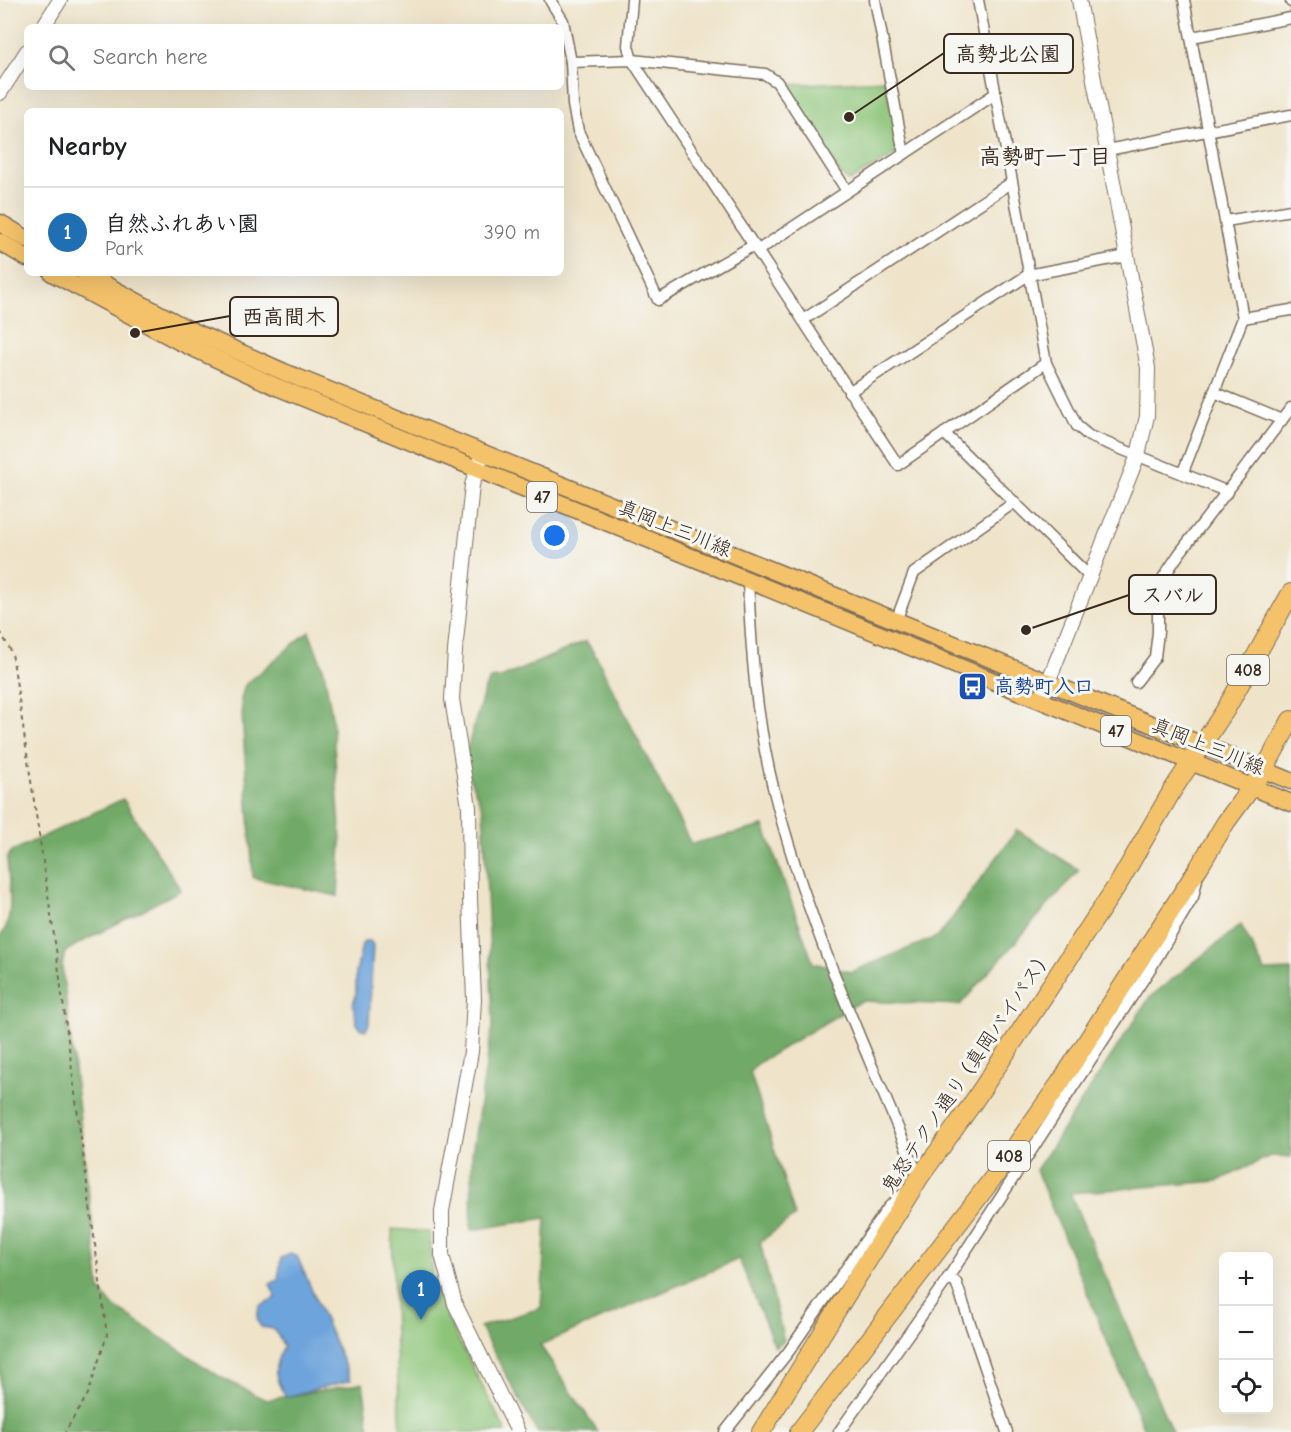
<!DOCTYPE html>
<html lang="en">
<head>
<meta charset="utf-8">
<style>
  :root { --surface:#fff; --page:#f2f2f2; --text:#202124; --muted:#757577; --line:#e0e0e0; --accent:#1f6fb2 }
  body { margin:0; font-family:"Comic Neue","Klee One",sans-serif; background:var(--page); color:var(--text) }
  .controls { position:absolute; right:18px; bottom:18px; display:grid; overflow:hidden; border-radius:9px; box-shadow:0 6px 24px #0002 }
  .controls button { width:54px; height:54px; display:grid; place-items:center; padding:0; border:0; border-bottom:2px solid var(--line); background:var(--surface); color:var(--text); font:30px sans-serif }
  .you { position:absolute; left:555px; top:536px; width:21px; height:21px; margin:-15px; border:4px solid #fff; border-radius:50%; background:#1a73e8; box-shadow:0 0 0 9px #1a73e833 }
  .badge { display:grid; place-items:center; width:39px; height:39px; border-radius:50%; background:var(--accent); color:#fff; font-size:20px; font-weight:700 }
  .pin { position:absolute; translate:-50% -50px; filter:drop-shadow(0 2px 3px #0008) }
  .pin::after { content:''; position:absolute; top:32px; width:21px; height:18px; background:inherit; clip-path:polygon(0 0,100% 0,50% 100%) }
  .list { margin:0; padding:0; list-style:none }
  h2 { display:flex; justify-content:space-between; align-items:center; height:78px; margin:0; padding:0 24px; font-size:26px }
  h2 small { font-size:20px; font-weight:400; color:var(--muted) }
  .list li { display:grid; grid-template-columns:39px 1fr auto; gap:18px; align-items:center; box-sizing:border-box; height:90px; padding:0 24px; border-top:2px solid var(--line) }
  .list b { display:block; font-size:22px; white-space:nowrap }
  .list p { margin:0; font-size:20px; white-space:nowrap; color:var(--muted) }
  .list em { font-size:20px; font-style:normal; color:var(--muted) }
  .icon { flex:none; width:33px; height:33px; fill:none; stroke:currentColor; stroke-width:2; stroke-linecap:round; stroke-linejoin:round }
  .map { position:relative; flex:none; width:1291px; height:1432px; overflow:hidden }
  .search { position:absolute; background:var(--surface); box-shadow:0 6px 24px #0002; left:24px; top:24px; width:540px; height:66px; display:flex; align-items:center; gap:15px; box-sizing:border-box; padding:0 21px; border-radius:9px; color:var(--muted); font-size:22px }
  .panel { position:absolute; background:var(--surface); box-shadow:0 6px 24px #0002; left:24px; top:108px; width:540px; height:168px; border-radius:9px }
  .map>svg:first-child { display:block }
  .green { fill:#8cc478; stroke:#64774b; stroke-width:1.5 }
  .forest { fill:#71aa68; stroke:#566a43; stroke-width:1.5 }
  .water { fill:#6ea4dc; stroke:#54677d; stroke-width:1.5 }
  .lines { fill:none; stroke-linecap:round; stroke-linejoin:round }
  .minor-casing { stroke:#7a6b5a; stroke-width:13 }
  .tertiary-casing { stroke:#7a6b5a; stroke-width:16 }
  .primary-casing { stroke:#7a6b5a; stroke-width:19 }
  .trunk-casing { stroke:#7a6b5a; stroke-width:20 }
  .path { stroke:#7a6b5a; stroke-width:2; stroke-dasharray:4.5 4.5; stroke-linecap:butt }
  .minor { stroke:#fff; stroke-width:10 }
  .tertiary { stroke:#fff; stroke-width:14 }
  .primary { stroke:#f4c26a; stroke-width:16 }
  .trunk { stroke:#f4c26a; stroke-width:18 }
  .labels { text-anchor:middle; stroke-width:6; stroke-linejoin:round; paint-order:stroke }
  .shield { fill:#f6f6f2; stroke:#73675e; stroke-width:1.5 }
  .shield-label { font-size:18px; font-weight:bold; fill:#3b2a1e }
  .street-label { font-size:20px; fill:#3b2a1e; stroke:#f6f6f2 }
  .transit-label { font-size:20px; font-weight:bold; fill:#164399; stroke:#f6f6f2; text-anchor:start }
  .quarter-label { font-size:22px; font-weight:bold; fill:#3b2a1e; stroke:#f6f6f2 }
  .leader { fill:none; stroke:#3b2a1e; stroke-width:2 }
  .callout-dot { fill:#3b2a1e; stroke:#f6f6f2; stroke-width:2 }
  .callout { fill:#f6f6f2; stroke:#3b2a1e; stroke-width:2 }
  .callout-label { font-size:21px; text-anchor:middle; font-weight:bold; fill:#3b2a1e }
</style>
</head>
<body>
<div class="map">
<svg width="1291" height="1432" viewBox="0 0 1291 1432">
  <rect width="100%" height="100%" fill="#f6f6f2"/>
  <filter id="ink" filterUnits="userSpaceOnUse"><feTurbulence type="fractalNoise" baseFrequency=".0167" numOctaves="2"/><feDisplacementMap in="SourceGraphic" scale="12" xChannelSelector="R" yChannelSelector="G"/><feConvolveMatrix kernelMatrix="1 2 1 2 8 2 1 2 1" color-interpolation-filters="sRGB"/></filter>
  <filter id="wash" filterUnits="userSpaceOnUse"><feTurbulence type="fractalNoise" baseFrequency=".008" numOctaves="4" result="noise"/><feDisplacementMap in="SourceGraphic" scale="24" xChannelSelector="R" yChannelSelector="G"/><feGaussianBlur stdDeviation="1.35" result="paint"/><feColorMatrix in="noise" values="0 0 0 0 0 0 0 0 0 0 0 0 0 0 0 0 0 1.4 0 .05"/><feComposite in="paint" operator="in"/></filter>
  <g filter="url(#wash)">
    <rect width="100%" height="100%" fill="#efe4ca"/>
    <g class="green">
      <path d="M885,80L900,149L897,154L849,181L840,174L786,85Z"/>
      <path d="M392,1229L429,1232L432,1277L442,1308L506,1432H401L395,1332Z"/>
    </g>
    <g class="forest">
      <path d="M309,631L324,671L332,716L341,842L338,896L253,878L241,699L245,685Z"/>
      <path d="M586,641L597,658L691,844L764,826L813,963L851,972L939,936L1017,830L1079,870L960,1005L861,1001L758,1063L750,1072L795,1216L760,1242L784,1341L775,1347L739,1259L540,1345L598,1432H537L480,1327L541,1308L546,1218L471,1230L472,1154L493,1022L483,809L463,763L485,688L490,679L501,678Z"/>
      <path d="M123,799L181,890L76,945L65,952L62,966L100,1290L112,1305L222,1378L266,1400L363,1383L370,1432H0V1124H2L0,1122V937C16,919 8,881 7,858L12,851Z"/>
      <path d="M1241,925L1265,971L1291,970V1157L1270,1156L1218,1181L1070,1193L1172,1432H1145L1036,1170L1150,997Z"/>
    </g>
    <g class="water">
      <path d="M365,941H370L373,945L369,1024L366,1030L361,1029L357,1024L353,1005L356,993V973L362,944Z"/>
      <path d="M290,1254L297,1256L351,1380L286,1397C273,1376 272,1368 284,1346L274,1329L261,1327L257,1320L259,1306L276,1298L270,1284L278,1280L281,1258Z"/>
    </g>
  </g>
  <g filter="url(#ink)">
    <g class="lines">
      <defs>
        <g id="minor">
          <path d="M550,0L563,21L571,62L573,105L578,131L658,300L754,245"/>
          <path d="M632,0L628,46L632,60L898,465L1046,363"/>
          <path d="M875,0L904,154"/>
          <path d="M978,0L1046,363L1077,426L1089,436L1228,492"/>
          <path d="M1291,0V2"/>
          <path d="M1192,37L1291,18"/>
          <path d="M571,62L632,60L765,74L777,82L847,191"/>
          <path d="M1107,150L1291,115"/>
          <path d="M1226,221L1291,210"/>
          <path d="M757,251L995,94"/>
          <path d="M1243,318L1291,310"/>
          <path d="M803,320L1011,183"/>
          <path d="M849,392L1028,275L1127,256"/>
          <path d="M1214,392L1282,420"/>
          <path d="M944,433L1090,577"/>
          <path d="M1183,472L1243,318L1184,0"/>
          <path d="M748,580C751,649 756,719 773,787C806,922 866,1050 919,1178L917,1180"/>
          <path d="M896,621L914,573L1015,502"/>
          <path d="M1136,682L1155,657L1158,632V595L1163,578L1179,554L1291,408"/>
          <path d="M948,1278L956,1282L1007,1432"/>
          <path d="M725,1432L789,1351L888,1208L904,1193"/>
          <path d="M839,1432L948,1278L1152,966L1193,897L1197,879"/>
        </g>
        <g id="tertiary">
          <path d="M43,27L60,0"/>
          <path d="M0,93L27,51"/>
          <path d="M480,461L472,485L455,651L452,699L469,807L470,898L474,1000L471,1052L442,1211V1255L455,1304L518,1432"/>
          <path d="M1041,700L1138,455L1147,416L1148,368L1079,0"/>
        </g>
        <g id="primary">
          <path d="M0,223L27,239"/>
          <path d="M0,242L27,258"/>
          <path d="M52,273L180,342L277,387L1291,803"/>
          <path d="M84,273L186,328L284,372L1291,781"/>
        </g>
        <g id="trunk">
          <path d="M761,1432L919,1178L970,1107L1120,881L1172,791L1226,709L1291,593"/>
          <path d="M799,1432L996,1174L1062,1080L1199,867L1226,822L1264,770L1291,720"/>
        </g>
      </defs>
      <use href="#minor" class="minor-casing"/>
      <use href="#tertiary" class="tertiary-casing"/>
      <use href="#primary" class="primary-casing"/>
      <use href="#trunk" class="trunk-casing"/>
      <path class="path" d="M0,631L12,653L56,949L107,1335L88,1394L65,1432"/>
      <use href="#minor" class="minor"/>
      <use href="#tertiary" class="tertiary"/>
      <use href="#primary" class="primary"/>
      <use href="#trunk" class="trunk"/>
    </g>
  </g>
  <defs>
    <symbol id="bus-square" viewBox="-11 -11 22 22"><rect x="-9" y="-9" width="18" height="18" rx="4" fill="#1a4fb4" stroke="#f6f6f2"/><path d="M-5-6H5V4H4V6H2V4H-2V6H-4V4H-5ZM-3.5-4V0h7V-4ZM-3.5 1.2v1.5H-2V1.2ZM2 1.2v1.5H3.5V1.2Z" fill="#fff"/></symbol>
  </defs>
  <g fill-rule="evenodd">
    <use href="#bus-square" x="956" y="670" width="33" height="33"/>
  </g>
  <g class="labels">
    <g class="shield">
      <rect x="527" y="482" width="30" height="30" rx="4.5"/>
      <rect x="1227" y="655" width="42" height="30" rx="4.5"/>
      <rect x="1101" y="716" width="30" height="30" rx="4.5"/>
      <rect x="988" y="1141" width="42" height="30" rx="4.5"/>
    </g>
    <g class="shield-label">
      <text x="542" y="503">47</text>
      <text x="1248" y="676">408</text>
      <text x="1116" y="737">47</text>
      <text x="1009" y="1162">408</text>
    </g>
    <g class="street-label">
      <text transform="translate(675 528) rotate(22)" y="7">真岡上三川線</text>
      <text transform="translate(1208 746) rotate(22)" y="7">真岡上三川線</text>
      <text transform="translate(963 1076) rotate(-56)" y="7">鬼怒テクノ通り (真岡バイパス)</text>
    </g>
    <g class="transit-label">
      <text x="994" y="693">高勢町入口</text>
    </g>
    <g class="quarter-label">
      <text x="1045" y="164">高勢町一丁目</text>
    </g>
  </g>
  <path class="leader" d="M849 117L944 53M135 333L230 316M1026 630L1129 595"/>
  <g class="callout-dot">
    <circle cx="849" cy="117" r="6"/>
    <circle cx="135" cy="333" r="6"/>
    <circle cx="1026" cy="630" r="6"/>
  </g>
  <g class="callout">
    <rect x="944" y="34" width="129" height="39" rx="6"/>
    <rect x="230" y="297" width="108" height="39" rx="6"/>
    <rect x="1129" y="575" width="87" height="39" rx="6"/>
  </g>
  <g class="callout-label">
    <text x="1008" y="61">高勢北公園</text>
    <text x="284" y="324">西高間木</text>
    <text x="1173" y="602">スバル</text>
  </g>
</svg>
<div class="controls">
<button>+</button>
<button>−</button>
<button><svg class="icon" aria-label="locate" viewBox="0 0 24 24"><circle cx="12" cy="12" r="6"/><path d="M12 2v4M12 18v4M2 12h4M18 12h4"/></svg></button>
</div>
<div class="you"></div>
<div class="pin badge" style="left:421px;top:1320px">1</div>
<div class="search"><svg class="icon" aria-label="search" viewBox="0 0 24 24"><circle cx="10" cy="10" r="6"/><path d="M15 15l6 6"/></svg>Search here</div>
<section class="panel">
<h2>Nearby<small></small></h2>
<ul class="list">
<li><span class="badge">1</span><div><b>自然ふれあい園</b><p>Park</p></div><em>390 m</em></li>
</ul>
</section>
</div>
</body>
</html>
